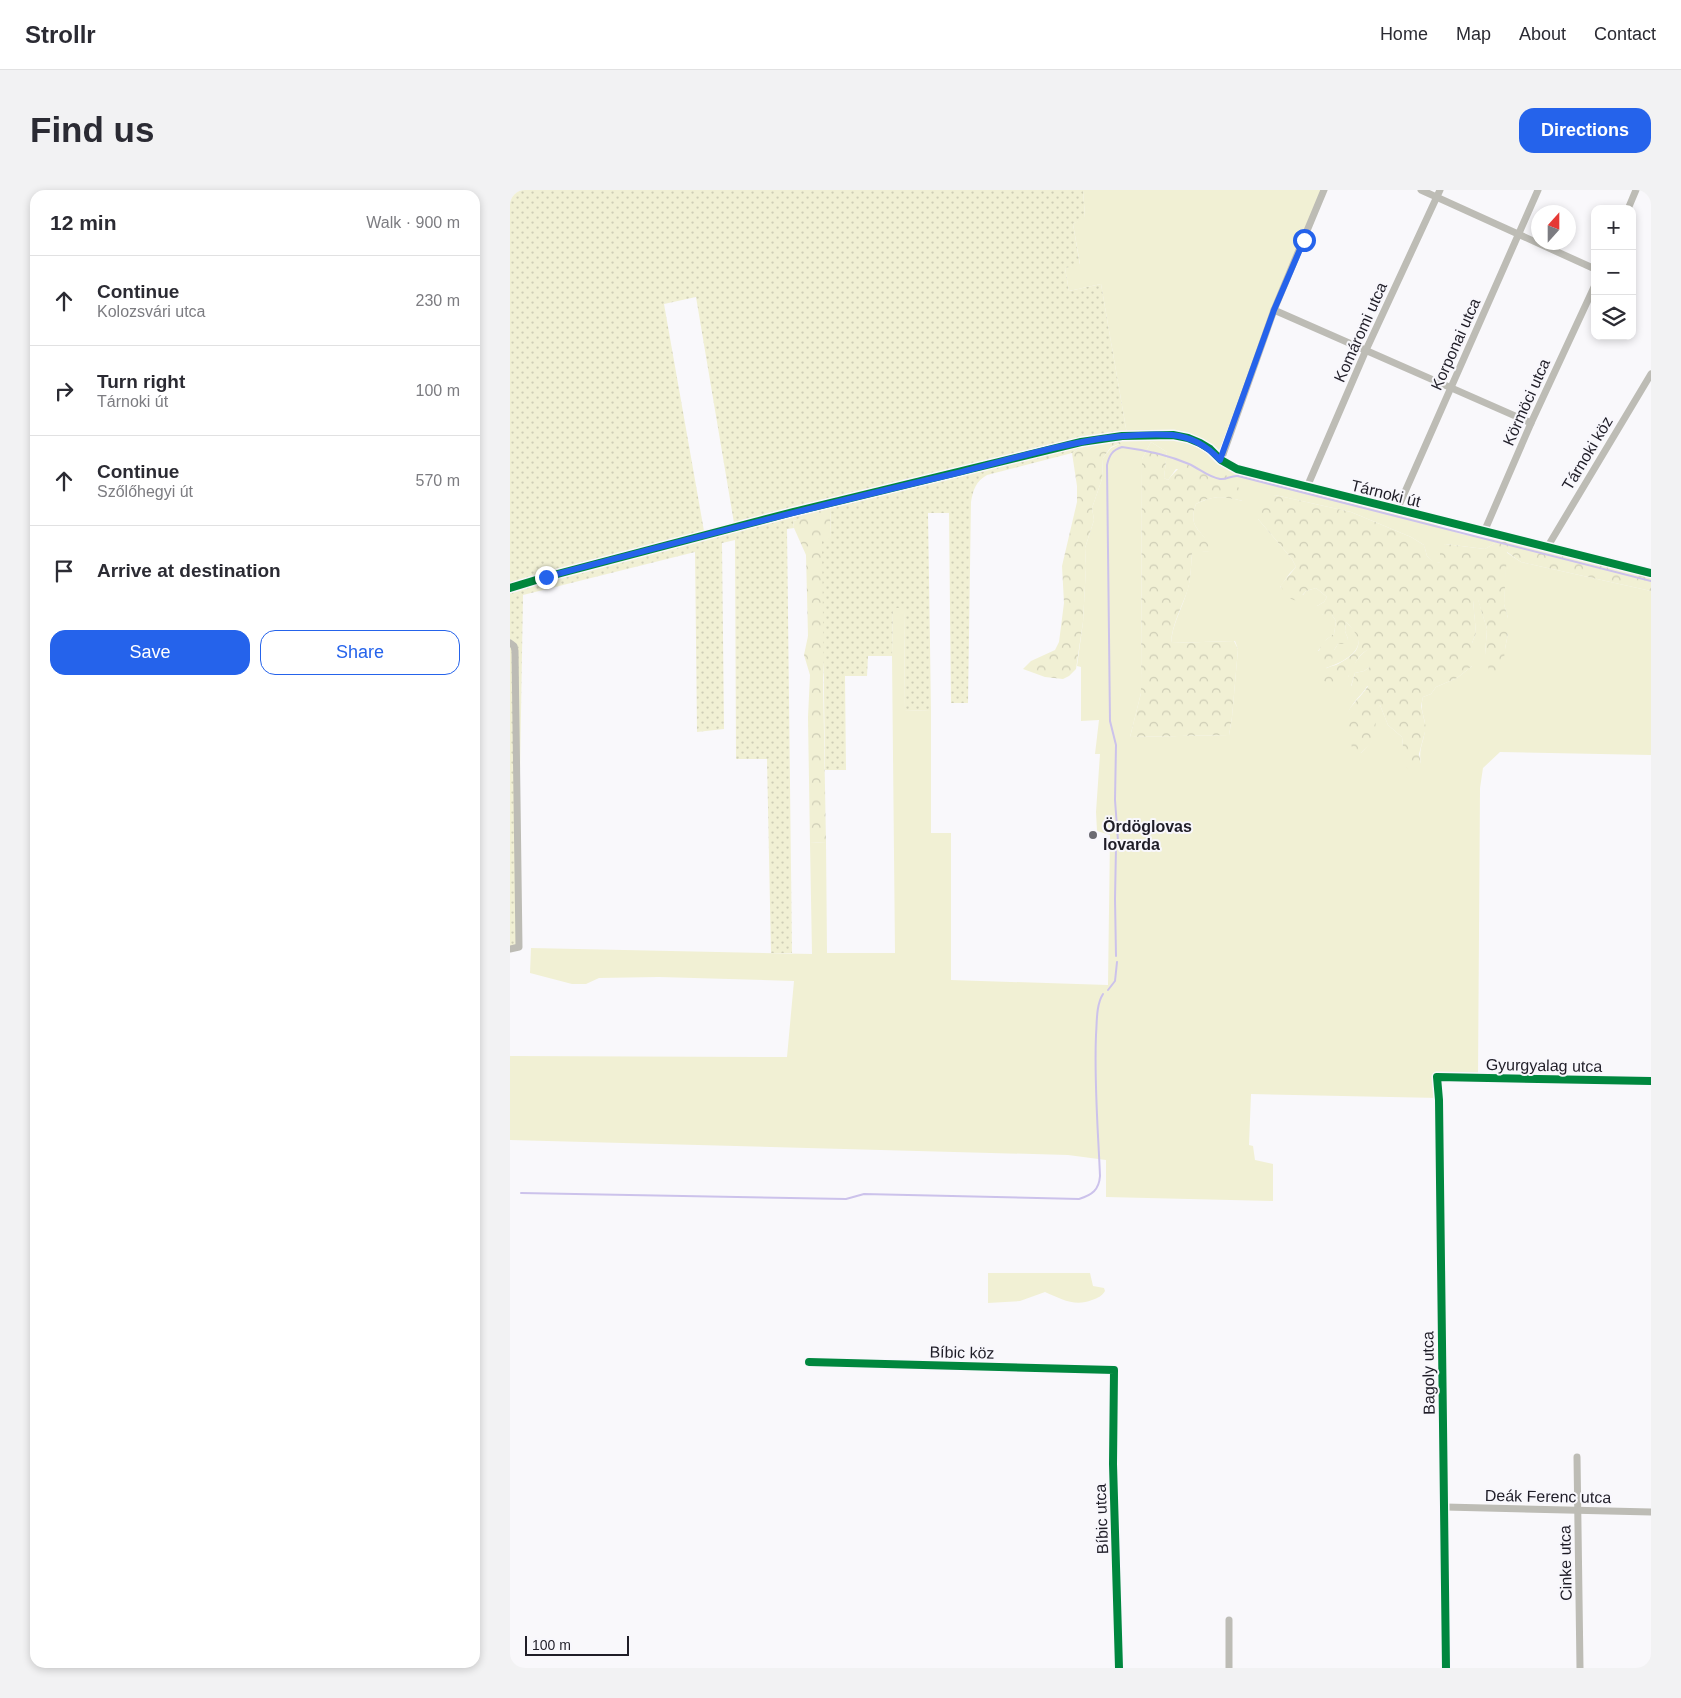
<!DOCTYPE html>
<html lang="en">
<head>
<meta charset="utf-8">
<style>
  :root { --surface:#fff; --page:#f2f2f3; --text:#2b2b33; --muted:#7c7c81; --line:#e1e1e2; --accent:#2563eb }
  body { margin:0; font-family:Helvetica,sans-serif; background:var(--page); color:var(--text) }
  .controls { position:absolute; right:15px; top:15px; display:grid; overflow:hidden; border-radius:10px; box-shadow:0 2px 8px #0003 }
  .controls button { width:45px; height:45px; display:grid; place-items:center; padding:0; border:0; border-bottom:1px solid var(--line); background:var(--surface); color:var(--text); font:25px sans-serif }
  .compass { position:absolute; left:1021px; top:15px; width:45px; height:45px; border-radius:50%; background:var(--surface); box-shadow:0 2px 8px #0003; rotate:21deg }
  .scale { position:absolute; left:15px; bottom:12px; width:104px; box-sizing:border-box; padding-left:5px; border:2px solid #1f1d27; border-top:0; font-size:14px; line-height:18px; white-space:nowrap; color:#1f1d27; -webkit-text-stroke:4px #f8f7fc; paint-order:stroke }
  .stop { position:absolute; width:15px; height:15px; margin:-11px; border:4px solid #2563eb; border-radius:50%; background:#fff }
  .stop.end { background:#2563eb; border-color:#fff; box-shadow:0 1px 5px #0008 }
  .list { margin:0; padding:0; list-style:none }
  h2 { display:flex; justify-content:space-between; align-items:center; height:65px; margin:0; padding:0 20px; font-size:21px }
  h2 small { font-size:16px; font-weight:400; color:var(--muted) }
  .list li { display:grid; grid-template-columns:32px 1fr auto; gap:15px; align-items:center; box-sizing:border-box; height:90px; padding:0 20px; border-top:1px solid var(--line) }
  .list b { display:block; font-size:19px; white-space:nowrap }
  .list p { margin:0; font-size:16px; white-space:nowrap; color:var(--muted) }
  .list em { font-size:16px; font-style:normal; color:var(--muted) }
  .actions { display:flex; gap:10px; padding:15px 20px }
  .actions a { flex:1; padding:11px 0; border:1px solid var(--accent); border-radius:15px; text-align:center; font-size:18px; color:var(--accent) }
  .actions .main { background:var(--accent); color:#fff }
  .icon { flex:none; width:28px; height:28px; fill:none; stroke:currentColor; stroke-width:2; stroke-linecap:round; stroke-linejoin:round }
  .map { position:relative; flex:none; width:1141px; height:1478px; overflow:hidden; border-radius:15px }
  header { display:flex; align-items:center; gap:30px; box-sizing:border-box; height:70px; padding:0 25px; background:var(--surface); border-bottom:1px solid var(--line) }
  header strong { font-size:24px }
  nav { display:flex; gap:28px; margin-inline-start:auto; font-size:18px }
  .intro { display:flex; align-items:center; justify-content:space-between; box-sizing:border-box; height:120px; padding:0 30px }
  h1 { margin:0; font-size:35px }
  .button { padding:12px 22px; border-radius:15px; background:var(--accent); color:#fff; font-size:18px; font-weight:700 }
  main { display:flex; gap:30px; padding:0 30px }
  aside { flex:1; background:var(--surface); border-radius:15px; box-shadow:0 2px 8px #0003 }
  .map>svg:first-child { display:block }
  .grass { fill:#f1f0d4; fill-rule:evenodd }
  .forest { fill:url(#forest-crowns) }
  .garden { fill:url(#garden-dots); fill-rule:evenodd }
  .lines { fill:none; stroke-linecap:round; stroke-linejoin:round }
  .stream { stroke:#ccc2eb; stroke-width:2 }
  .street { stroke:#bdbcb5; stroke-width:7 }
  .cycleway-casing { stroke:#f8f7fc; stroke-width:11 }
  .cycleway { stroke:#00873e; stroke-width:8 }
  .route { stroke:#2563eb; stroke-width:6 }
  .poi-dot { fill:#6b6a71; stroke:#f8f7fc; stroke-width:2 }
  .labels { text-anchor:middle; stroke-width:4; stroke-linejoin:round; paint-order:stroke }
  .street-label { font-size:16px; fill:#1f1d27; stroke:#f8f7fc }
  .poi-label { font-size:16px; font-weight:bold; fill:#1f1d27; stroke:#f8f7fc; text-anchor:start }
</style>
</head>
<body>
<header>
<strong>Strollr</strong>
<nav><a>Home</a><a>Map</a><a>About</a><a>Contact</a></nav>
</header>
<div class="intro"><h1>Find us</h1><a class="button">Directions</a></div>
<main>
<aside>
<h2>12 min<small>Walk · 900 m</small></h2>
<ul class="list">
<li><svg class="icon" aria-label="ahead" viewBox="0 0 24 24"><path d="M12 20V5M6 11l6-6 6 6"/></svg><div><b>Continue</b><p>Kolozsvári utca</p></div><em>230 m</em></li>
<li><svg class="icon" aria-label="right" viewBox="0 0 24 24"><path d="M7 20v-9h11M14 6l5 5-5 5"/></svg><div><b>Turn right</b><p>Tárnoki út</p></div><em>100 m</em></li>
<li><svg class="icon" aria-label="ahead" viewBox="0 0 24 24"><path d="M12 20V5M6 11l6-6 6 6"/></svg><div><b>Continue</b><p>Szőlőhegyi út</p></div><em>570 m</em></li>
<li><svg class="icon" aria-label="arrive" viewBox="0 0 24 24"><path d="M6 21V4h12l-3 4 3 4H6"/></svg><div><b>Arrive at destination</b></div></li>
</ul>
<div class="actions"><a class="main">Save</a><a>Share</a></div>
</aside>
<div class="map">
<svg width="1141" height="1478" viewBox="0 0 1141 1478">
  <defs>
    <pattern id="forest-crowns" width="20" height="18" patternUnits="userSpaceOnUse" patternTransform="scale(1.25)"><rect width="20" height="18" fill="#f1f0d4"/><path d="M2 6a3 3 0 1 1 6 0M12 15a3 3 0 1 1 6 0" fill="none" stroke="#cecdb6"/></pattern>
    <pattern id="garden-dots" width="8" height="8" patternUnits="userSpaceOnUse" patternTransform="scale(1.25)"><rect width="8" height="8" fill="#f1f0d4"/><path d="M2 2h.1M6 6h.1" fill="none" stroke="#cecdb6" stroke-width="1.8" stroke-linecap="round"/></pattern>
  </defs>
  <rect width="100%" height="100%" fill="#f9f8fb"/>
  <g class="grass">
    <path d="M573,0H813L706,268L722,277L902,326L951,344L994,351L985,353L975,359L935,354L931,363L930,372L924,374L917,366L914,355L901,347L841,322L765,305L748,329L782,369L786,377L780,383L770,397L793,405L796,401L806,398L817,407L814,412L807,416L813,425H822L826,431L824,444L817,449L808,461L824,460L828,454L838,449L835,441L836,432C840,437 847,441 848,448C852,464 828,474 816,478L838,487C843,474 849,465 861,457L860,477L854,481L845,483L841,496L858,495C854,502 848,507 843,514C829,533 839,547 851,563L861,552L866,521L870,515L878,535L892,547L893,556L911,574C908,558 914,553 915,539C916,527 909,522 913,507L921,504L926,497L947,488L962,476V453L966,443L963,410L968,409L977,439L975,465L995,459L998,443V428L994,414L996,362L1011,372L1141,401V565L990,562L973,578L970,598L968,886L930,888L929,908L741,904L739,955L743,956L745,970L763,974V1011L596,1007V970L558,965L0,950V866L277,867L284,791L149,787L89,788L76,794H62L20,783L21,758L302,764L300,653L316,652L317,763H385L382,466L383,418H395L394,521L421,520V643H441V790L598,795L600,645L587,641L586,622L590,564H585L589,530L571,531V477L567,476L573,432L576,376L575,358L584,330L582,318L592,289L593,268L601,258L618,250L591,94L559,101L555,78L570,74L563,34L575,27ZM641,252L657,262L654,288L658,290L666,279L693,282L733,311C714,306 704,305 686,314C676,341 696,339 700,361L682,362C681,374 681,387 678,398C673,417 662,434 661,453L725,451L728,459L722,527L719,545L620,547L631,503L632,269Z"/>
    <path d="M478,1083H580L583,1096L594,1098L595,1101C592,1106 588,1108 582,1110C565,1117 551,1109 535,1102L510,1111L478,1113Z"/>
  </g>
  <g class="forest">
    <path d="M599,249L618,250V255L609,254L601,257L593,268L592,289L582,318L584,330L575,358L576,376L573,432L566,479L559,486L553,489L535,487L513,479L521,471L545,460L549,452L554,413L552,376L567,312V296L562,263L577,254Z"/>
    <path d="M641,252L657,262L654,288L658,290C669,277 676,269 693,281L699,278L713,282L734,303L733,311C715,307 703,305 686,314C676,341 696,339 701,361L682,363C681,374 681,388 678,399C672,417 662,434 661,453L724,451L728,459L722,527L719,545L620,547L631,503L632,269Z"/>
    <path d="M765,305L841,322L901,347L914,355L917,366L924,373L930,372V357L935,354L975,359L985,353L994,351L1039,360L1141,387V401L1011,372L997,362L994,414L998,428V443L995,459L993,478L986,483L979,480L975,465L977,439L968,410H963L966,443L962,453V476L947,488L926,497L921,504L913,507L911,516L916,538L909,564L911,574L910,579L904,581L897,578L894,567L892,547L878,535L870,515C863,526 868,540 862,551C860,555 854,559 851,563L842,560C842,549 835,543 835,533C835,518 851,508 858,496L846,498L841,497L845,483L854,481L860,477L856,471L861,458C845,466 846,475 838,487C835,490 831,493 828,495L817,493L810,488C812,485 814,480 817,478C820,476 824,476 828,474C852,461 855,451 836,432L835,441L838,449L835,454H828L824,460L822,470L816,473L811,472C804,461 814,450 824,444L826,431L822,425H813L807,420V416L814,412L817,407L806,398L796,401L787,411L781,409L770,396L786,377L782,369L748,329C746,317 754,309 765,305Z"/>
    <path d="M320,316L321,348L313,488L316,652L300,653L298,527L300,485L294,465L298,446L296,365L284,338L283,331L294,328V322Z"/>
  </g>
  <path class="garden" d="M0,0H573L575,28L563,34L570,75L555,78L559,101L591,94L618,250L599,249L577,254L562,263L477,285C466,291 463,300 461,312L458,513H441L439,323H418L421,520L394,521L395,418H383L382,466H358L357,486H335L336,580H315L312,351L321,348L320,316L294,322V328L283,331L284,338L277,339L282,763H261L257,569H226L225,350L212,353L214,539L187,542L185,362L13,405L7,761H0ZM186,107L224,333L194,341L154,114Z"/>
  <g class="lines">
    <g class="stream">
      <path d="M606,766L605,709L606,657L608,651L605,610L606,555L600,531L597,275C599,266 602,260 612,257C635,260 658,265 679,274C690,279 698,287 710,289C717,290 721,285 728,286L1141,391"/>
      <path d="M598,800L605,791L607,772"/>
      <path d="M11,1003L336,1009L354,1004L569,1009C582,1005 589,1000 590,986C588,939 584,892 586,845C587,832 586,815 593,804"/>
    </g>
    <g class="street">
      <path d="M911,0L1085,79"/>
      <path d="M1118,19L1126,0"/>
      <path d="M764,120L1021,233"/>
      <path d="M711,270L764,120L814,0"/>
      <path d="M797,297L856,160L930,0"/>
      <path d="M887,320L1028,0"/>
      <path d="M974,342L1021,233L1085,95"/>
      <path d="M1038,356L1141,184"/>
      <path d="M0,398L36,387L283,322L571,252L612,246L663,245L678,248L690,253L700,259L711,270L727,279L1141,383"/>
      <path d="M0,453L4,456L5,461L9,757L0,759"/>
      <path d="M299,1172L604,1180L603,1274L609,1478"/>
      <path d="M1067,1267L1070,1478"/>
      <path d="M935,1317L1141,1322"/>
      <path d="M719,1430V1478"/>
      <path d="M936,1478L929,910L927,887L1141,891"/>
    </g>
    <defs>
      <g id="cycleway">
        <path d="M0,398L36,387L283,322L571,252L612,246L663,245L678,248L690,253L700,259L711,270L727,279L1141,383"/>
        <path d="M299,1172L604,1180L603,1274L609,1478"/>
        <path d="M936,1478L929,910L927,887L1141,891"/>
      </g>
    </defs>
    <use href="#cycleway" class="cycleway-casing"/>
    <use href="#cycleway" class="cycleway"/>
  </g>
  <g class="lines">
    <path class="route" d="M36,387C171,351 307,316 443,284C515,266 586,241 662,245C682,247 697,256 710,270L764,120L794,50"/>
  </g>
  <circle class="poi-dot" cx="583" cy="645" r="5"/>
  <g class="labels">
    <g class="street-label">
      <text transform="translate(850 142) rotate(-66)" y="6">Komáromi utca</text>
      <text transform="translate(945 154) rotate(-66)" y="6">Korponai utca</text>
      <text transform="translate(1016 212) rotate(-66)" y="6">Körmöci utca</text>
      <text transform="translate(1077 263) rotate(-59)" y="6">Tárnoki köz</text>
      <text transform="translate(876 303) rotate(14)" y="6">Tárnoki út</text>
      <text transform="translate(1034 875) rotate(1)" y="6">Gyurgyalag utca</text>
      <text transform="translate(452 1162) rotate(1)" y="6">Bíbic köz</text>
      <text transform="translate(918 1183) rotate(-91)" y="6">Bagoly utca</text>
      <text transform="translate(1038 1306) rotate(1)" y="6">Deák Ferenc utca</text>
      <text transform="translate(591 1329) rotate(-92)" y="6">Bíbic utca</text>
      <text transform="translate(1055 1373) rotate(-91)" y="6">Cinke utca</text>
    </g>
    <g class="poi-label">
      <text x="593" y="642">Ördöglovas<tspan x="593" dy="18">lovarda</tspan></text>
    </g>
  </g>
</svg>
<div class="controls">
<button>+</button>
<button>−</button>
<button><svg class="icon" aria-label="layers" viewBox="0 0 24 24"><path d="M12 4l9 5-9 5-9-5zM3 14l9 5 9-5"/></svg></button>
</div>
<svg class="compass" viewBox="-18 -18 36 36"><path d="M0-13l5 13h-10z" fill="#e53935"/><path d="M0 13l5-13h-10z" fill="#7c7c81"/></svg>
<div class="scale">100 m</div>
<div class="stop" style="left:794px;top:50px"></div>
<div class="stop end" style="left:36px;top:387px"></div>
</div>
</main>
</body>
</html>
